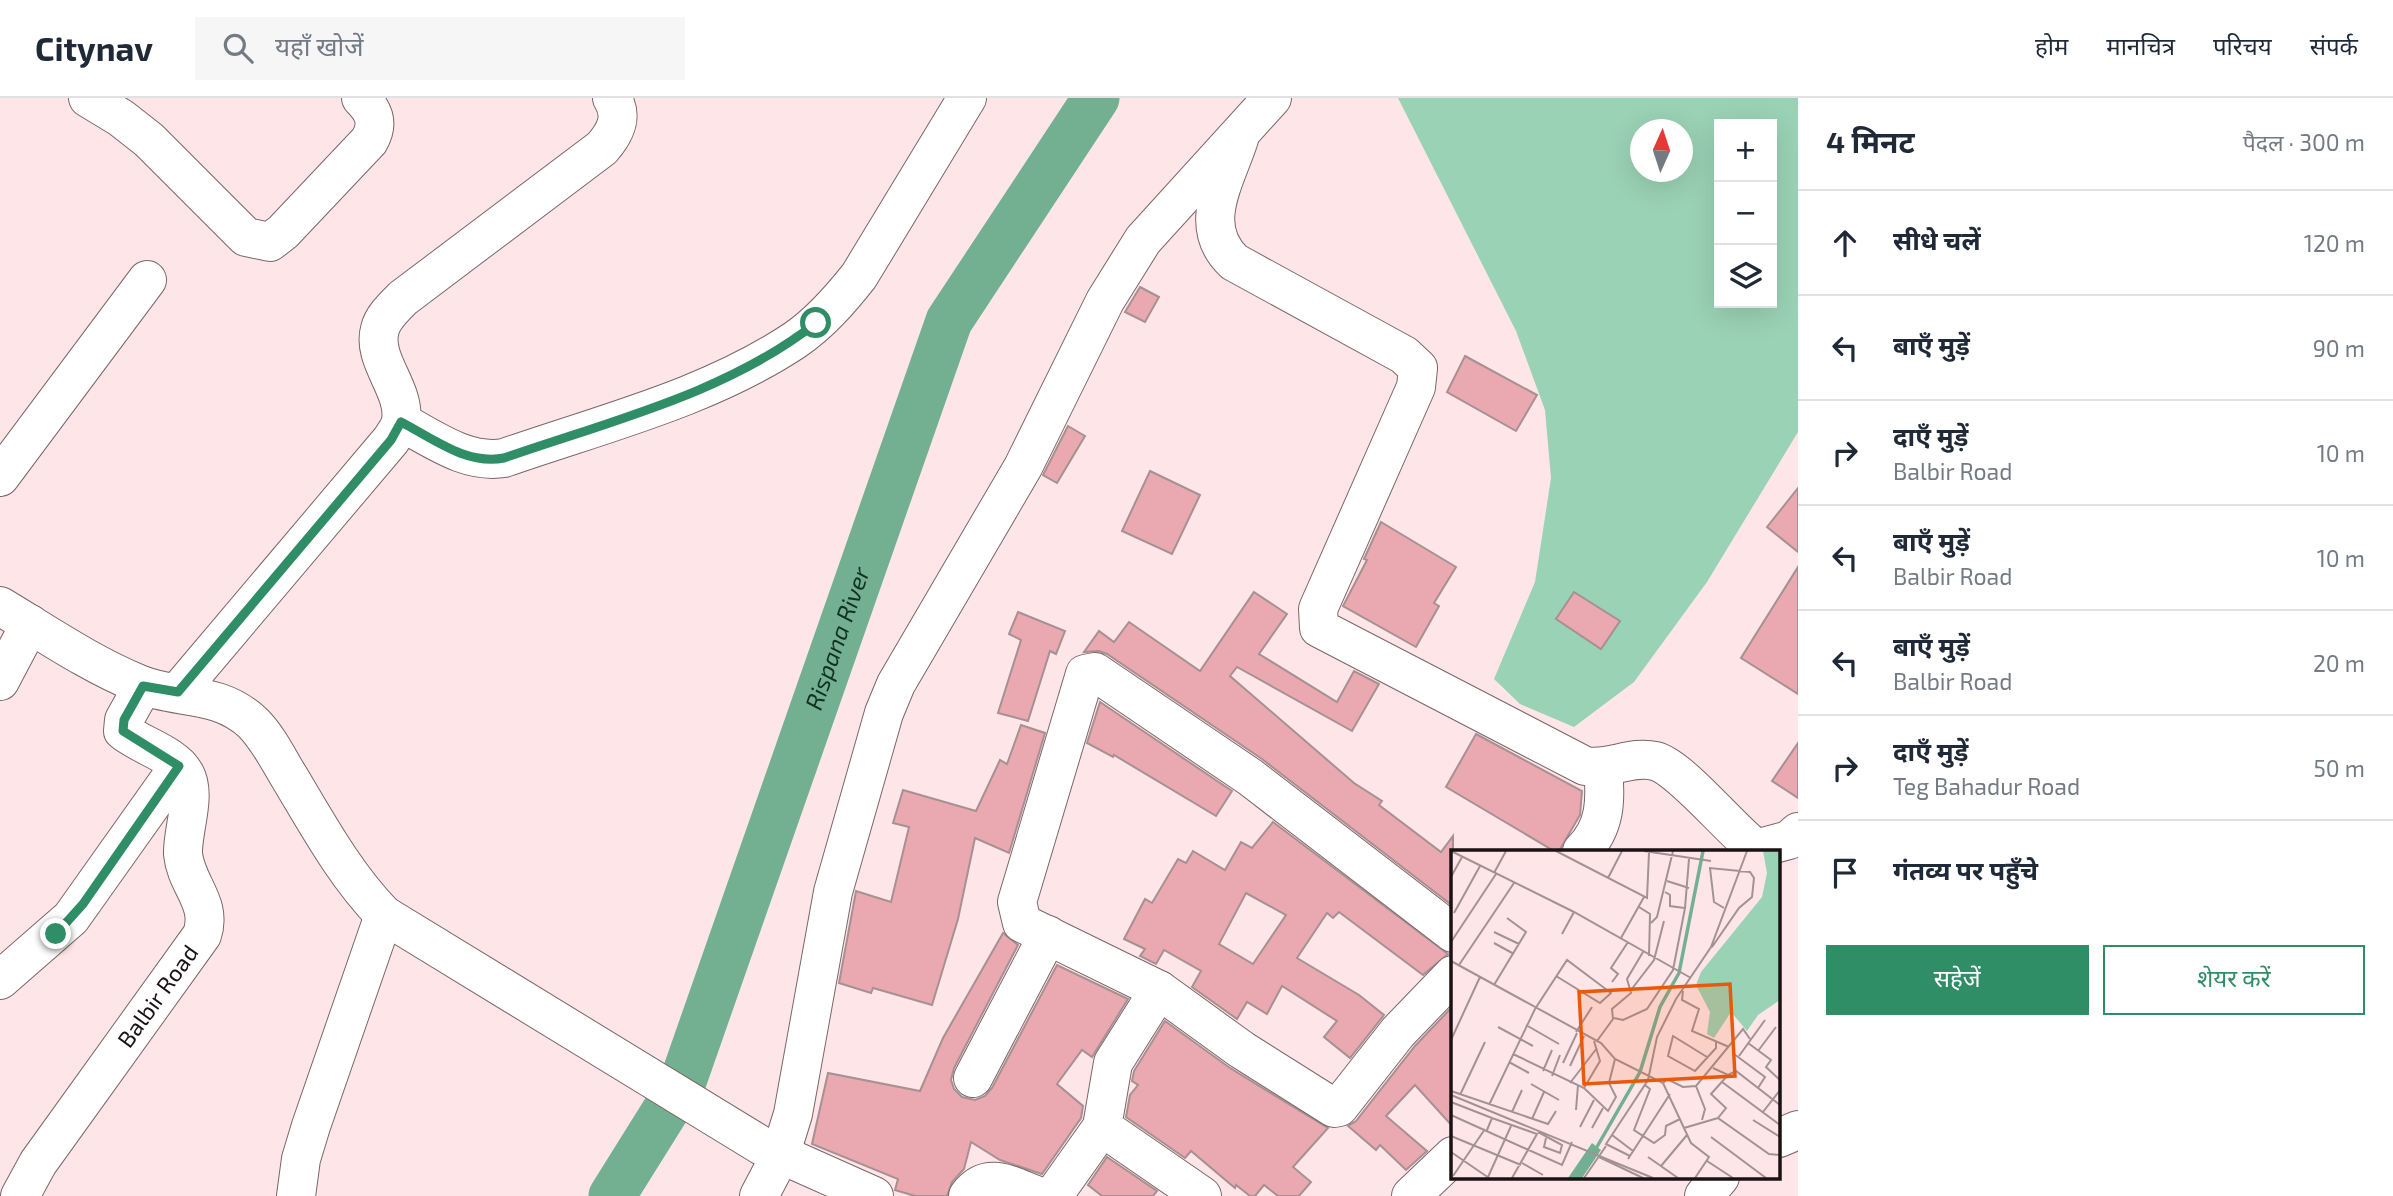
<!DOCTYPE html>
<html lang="hi">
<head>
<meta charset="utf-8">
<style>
  :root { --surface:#fff; --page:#f6f6f7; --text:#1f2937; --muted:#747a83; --line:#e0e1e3; --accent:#308e67 }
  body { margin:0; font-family:"Exo 2","Noto Sans Devanagari",sans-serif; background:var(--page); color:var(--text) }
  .controls { position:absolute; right:21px; top:21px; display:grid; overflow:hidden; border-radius:0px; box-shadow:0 7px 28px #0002 }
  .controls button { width:63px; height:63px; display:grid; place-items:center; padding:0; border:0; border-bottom:2px solid var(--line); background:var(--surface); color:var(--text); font:35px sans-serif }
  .compass { position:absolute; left:1630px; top:21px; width:63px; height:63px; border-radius:50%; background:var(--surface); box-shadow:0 7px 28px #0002; rotate:3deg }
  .stop { position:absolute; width:21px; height:21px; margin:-16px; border:5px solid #308e67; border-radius:50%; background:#fff }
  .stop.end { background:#308e67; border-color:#fff; box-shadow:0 2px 7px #0008 }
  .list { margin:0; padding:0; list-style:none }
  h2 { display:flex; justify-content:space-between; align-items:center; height:91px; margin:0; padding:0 28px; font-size:30px }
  h2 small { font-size:23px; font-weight:400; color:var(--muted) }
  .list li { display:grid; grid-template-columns:46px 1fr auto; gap:21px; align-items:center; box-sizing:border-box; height:105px; padding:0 28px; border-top:2px solid var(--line) }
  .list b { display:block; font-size:26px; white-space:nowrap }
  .list p { margin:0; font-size:23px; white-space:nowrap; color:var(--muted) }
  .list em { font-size:23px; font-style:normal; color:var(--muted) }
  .actions { display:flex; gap:14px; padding:21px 28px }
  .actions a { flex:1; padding:16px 0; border:2px solid var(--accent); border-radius:0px; text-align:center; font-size:24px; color:var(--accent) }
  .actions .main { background:var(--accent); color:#fff }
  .icon { flex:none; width:38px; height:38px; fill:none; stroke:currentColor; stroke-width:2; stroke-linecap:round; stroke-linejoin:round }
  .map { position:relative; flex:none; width:1798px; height:1098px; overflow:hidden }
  header { display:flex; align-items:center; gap:42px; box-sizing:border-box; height:98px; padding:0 35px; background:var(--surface); border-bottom:2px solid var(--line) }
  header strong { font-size:33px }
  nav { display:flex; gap:38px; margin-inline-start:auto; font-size:24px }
  .search { width:490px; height:63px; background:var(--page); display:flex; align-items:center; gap:18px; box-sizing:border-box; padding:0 24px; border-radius:0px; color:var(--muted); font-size:26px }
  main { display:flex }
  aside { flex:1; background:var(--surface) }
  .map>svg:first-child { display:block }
  .green { fill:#9ad2b5; fill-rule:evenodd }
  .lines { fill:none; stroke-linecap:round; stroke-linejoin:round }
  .river { stroke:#72b091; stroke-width:47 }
  .building { fill:#eaa8b0; stroke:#a69092; stroke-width:2; fill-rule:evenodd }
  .minor-casing { stroke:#7a6668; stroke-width:40 }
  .minor { stroke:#fff; stroke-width:38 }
  .route { stroke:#308e67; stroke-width:9 }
  .labels { text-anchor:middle; stroke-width:7; stroke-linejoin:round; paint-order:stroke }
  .street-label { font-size:23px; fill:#1a1213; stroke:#fee6e8 }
  .water-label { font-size:24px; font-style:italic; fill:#133022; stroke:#fee6e8 }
  .inset-river { fill:none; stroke:#72b091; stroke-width:3.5 }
  .inset-road { fill:none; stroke:#a39193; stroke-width:2 }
  .view { fill:#e8590c; fill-opacity:0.15; stroke:#e8590c; stroke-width:3.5 }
  .inset-edge { fill:none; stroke:#1a1213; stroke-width:3.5 }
</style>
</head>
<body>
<header>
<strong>Citynav</strong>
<div class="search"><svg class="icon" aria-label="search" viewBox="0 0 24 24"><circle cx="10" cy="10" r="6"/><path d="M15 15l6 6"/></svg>यहाँ खोजें</div>
<nav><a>होम</a><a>मानचित्र</a><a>परिचय</a><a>संपर्क</a></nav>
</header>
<main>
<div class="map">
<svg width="1798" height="1098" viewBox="0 0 1798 1098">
  <rect width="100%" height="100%" fill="#fee6e8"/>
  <path class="green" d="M1398,0H1798V334L1707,484L1634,584L1574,629L1520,606L1494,581L1535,484L1551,380L1545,312L1516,233ZM1719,26H1772V205H1719ZM1640,32H1682V74H1640Z"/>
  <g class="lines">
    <path class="river" id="s1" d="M612,1098L682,986L949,223L1096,0"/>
  </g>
  <g class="building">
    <path d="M1140,189L1159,199L1145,224L1125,214Z"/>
    <path d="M1465,258L1537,297L1516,333L1447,294Z"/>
    <path d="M1068,328L1085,338L1057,385L1043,377Z"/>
    <path d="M1150,373L1200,397L1172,456L1122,433Z"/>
    <path d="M1798,390V454L1767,429Z"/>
    <path d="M1381,424L1456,469L1434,505L1439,508L1416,549L1343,508L1367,462L1364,461Z"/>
    <path d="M1798,469V596L1741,560Z"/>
    <path d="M1254,494L1287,516L1259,556L1337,604L1354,573L1379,586L1352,633L1237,569L1230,578L1354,685L1382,703L1379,707L1441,754L1453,738V808L1262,661L1107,556L1099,553L1084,554L1099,533L1114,544L1129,524L1200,573Z"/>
    <path d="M1574,494L1620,523L1601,551L1556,521Z"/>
    <path d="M1018,514L1065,533L1056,556L1050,553L1028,623L998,615L1021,542L1009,536Z"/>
    <path d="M1100,604L1232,693L1216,718L1114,657L1113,659L1087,645Z"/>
    <path d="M1021,627L1045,635L1009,755L975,740L958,821L932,907L873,890L871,895L839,885L856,793L891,804L909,729L893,725L903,692L976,713L1000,662L1007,666Z"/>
    <path d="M1476,636L1582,693L1580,717L1559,753H1554L1446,689Z"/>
    <path d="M1798,645V700L1772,683Z"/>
    <path d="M1273,724L1448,856L1423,877L1339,814L1333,820L1327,815L1297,860L1359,897L1384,917L1350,960L1324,939L1337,923L1282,888L1267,916L1247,904L1237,921L1192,889L1201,873L1164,852L1156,866L1140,858L1145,851L1124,841L1145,801L1152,805L1178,761L1186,765L1193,753L1225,772L1241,744L1252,750ZM1246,795L1286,817L1253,866L1219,846Z"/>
    <path d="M1003,835L1018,847L954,970L951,982L954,991L962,999L975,1002L985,998L992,990L1057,867L1128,901L1092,959L1082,952L1057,986L1083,1008L1081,1020L1042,1076L1000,1062L971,1044L964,1071L952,1084L947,1098H915L895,1092L898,1081L812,1046L828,975L920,993L943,940Z"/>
    <path d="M1453,908V1029L1415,987L1386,1018L1427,1053L1406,1072L1380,1047L1376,1052L1348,1028L1356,1023L1415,948Z"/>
    <path d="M1165,923L1230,970L1328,1030L1293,1069L1311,1084L1299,1098H1278L1264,1087L1255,1098H1250L1236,1087L1235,1090L1191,1053L1185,1060L1126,1019L1130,997L1138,987L1132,983L1134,973Z"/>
    <path d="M1107,1059L1157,1093L1153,1098H1102L1088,1087Z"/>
  </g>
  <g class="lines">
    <defs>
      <g id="minor">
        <path d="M88,0L121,20L149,42L246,139L270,144L283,134L369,43C379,26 375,14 361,0"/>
        <path d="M1239,41C1225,84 1196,128 1234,164L1404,257L1418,270L1416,289L1318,511L1319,530L1585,668C1609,673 1631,657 1655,663C1680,669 1730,731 1754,749"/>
        <path d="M401,324C434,341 466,366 504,360C601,326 708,300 795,242C820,225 840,202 859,178L967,0"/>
        <path d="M0,379L147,182"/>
        <path d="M0,508C45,535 90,566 139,586C177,602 218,592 253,625C269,641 279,663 291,682C319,729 346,778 384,817L762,1048L874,1098"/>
        <path d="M0,583L30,526"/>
        <path d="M178,594L391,342C394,337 400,329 401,323C406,291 371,262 380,231C383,219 394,209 403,200L602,50C615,35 624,19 612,0"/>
        <path d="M1582,753C1606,730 1606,701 1603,670"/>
        <path d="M1748,753L1789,742L1798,734"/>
        <path d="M1453,835L1250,679L1095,574L1085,576L1017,804L1022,825L1159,892L1242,952L1334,1010L1339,1009L1398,934L1453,877"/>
        <path d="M0,882L71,820L179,668"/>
        <path d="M973,980L1048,837"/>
        <path d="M1102,1029L1202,1098"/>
        <path d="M1779,1040L1798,1032"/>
        <path id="s2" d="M20,1098L38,1065L202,837C213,805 186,787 183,756C182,733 197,697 185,676C173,655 141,648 123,633L124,622L143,588"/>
        <path d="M296,1098L301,1061L311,1028L384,817"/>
        <path d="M759,1098L780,1058L793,1016L833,794L884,615L896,586L1023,369L1105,203L1143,142L1272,0"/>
        <path d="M968,1098C988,1071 1012,1089 1039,1098"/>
        <path d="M1053,1098L1102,1029L1113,965L1159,892"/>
        <path d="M1411,1098L1453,1058"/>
        <path d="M1704,1098L1720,1079"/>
      </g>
    </defs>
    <use href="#minor" class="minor-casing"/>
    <use href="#minor" class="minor"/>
  </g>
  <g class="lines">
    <path class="route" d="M56,836L83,806L179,668L123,633L124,622L143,588L178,594L391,342L401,324C434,341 466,367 504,360C610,323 727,295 816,225"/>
  </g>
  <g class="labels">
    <g class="street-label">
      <text dy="8" stroke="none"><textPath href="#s2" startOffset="243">Balbir Road</textPath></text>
    </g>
    <g class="water-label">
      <text dy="8" stroke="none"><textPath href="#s1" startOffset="604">Rispana River</textPath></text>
    </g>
  </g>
  <g transform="translate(1451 752)">
    <rect width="329" height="329" fill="#fee6e8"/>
    <path d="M312,1H329V150L307,165L296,181L280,162L263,188L256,184L259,162L245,135L250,122L311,47L316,23Z" fill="#9ad2b5"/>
    <path d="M141,293L150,300L131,328H117Z" fill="#72b091"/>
    <path class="inset-river" d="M143,302L189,222L209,157L228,123L252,1"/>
    <path class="inset-road" d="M0,1L123,62L240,128M105,1L196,48L198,3M193,1L260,11M43,23L55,1M0,27L11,7M157,28L171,1M216,31L238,38M188,57L199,64L198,106M234,58L238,9M3,63L29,16M200,73L206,67L222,1M43,82L68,94M111,84L123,62M170,88L193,47M0,92L45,24M43,93L63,104M261,97L288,58L301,47L303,28L299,22L259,18L263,52L273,58M0,111L150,193L164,209L212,233L240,293L258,307L244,328M8,115L63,33M161,132L167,124L160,118L177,92M43,135L75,82L56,68M180,140L203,110L213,71M232,141L231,150L248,159L241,181L278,197M163,168L172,170L196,159L222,120L234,58L219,56V45L214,42M75,175L108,194M47,177L82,196M125,182L141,157M0,190L29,127M146,191L162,169L161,159L180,143L176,129L192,102M297,193L320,210L315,217L329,230M307,201L325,177M62,204L133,238L157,261L165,247L158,233L164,209M283,204L314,227L307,238M288,206L314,170M256,207L222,186L217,206L244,221L265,198V191M58,212L78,223M112,213L126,183M119,216L133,186M262,218L277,225L285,221L329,255M92,221L101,200M277,225L260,244L275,258L267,268L318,304L329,305M101,226L109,205M271,232L329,275M119,233L146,198M212,233L216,229L232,237L245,236M80,234L108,250M194,235L199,239L183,280L203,293L214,285L215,276L229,269M133,238L149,211L143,191M0,241L97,274L105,261M0,245L202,328M9,245L34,192M0,252L41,268M38,255L84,159L116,110L160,143L149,153L105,126M125,260L127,235M61,262L71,240M312,262L329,240M0,265L111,315L121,292M81,269L93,242M251,270L254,259L245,236L292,179L299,189M302,270L329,287M129,277L143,250M141,278L152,258M233,278L267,268M36,280L41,268L86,284L61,328M87,282L111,295L109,303L93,297L95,288M161,285L182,301M0,286L70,315M260,287L315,328M0,302L38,328M179,306L155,294L197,230L206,187L225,149L260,97L296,1M148,307L192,328M197,307L227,328M177,309L219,244M256,311L282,328M71,313L92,325M210,316L236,285M2,326L34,279M37,327L60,276M133,328L155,296"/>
    <path class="view" d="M279,134L284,226L133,234L128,142Z"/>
    <rect width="329" height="329" class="inset-edge"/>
  </g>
</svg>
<div class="controls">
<button>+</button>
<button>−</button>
<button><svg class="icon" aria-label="layers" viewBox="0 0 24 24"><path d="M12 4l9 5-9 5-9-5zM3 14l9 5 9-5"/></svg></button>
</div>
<svg class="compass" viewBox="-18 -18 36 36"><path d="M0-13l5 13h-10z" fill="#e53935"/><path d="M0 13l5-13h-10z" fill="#747a83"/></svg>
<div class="stop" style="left:816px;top:225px"></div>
<div class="stop end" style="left:56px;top:836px"></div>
</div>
<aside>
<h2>4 मिनट<small>पैदल · 300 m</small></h2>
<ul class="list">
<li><svg class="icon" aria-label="ahead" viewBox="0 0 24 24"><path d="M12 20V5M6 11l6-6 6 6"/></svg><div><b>सीधे चलें</b></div><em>120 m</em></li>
<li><svg class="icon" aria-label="left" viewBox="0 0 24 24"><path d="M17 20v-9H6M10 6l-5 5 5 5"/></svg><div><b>बाएँ मुड़ें</b></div><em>90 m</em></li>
<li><svg class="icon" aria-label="right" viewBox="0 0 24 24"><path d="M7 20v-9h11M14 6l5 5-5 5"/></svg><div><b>दाएँ मुड़ें</b><p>Balbir Road</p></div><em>10 m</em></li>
<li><svg class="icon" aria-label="left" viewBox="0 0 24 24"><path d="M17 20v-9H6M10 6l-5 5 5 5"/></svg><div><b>बाएँ मुड़ें</b><p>Balbir Road</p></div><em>10 m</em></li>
<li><svg class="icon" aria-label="left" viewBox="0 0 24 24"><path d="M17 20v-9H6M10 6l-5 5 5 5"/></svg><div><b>बाएँ मुड़ें</b><p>Balbir Road</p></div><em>20 m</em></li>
<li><svg class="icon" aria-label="right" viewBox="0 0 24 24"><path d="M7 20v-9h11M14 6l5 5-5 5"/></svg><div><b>दाएँ मुड़ें</b><p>Teg Bahadur Road</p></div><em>50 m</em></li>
<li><svg class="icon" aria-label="arrive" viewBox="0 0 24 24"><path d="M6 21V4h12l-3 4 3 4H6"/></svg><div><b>गंतव्य पर पहुँचे</b></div></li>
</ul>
<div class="actions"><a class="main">सहेजें</a><a>शेयर करें</a></div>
</aside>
</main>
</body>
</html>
